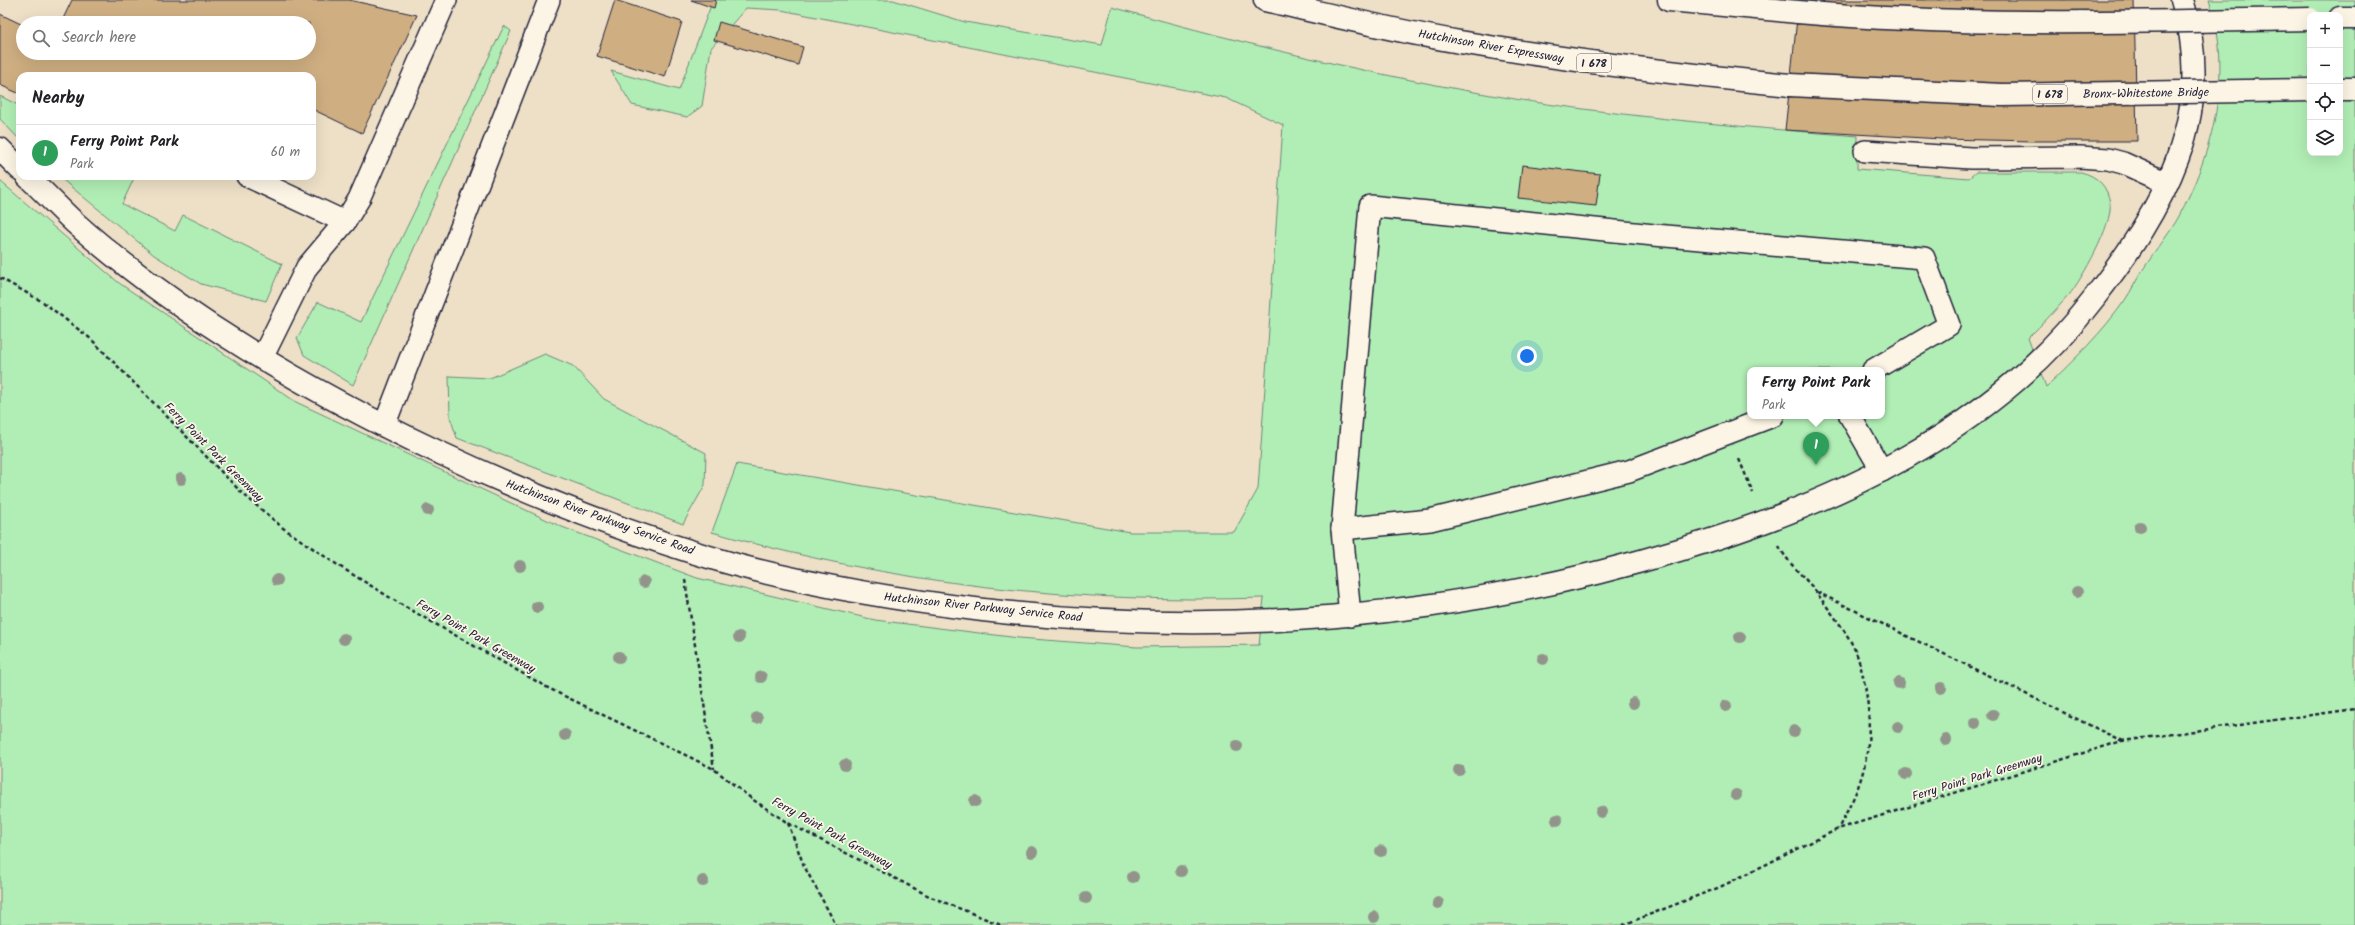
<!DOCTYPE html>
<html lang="en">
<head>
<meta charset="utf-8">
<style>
  :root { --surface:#fff; --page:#f6f6f6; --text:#202124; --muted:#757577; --line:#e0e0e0; --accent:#b45309 }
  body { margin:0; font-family:Kalam,sans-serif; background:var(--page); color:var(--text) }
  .controls { position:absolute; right:12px; top:12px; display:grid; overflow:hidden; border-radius:8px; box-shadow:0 4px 16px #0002 }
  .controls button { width:36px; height:36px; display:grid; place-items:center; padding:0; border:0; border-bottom:1px solid var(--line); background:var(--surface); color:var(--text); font:20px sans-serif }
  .you { position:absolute; left:1527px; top:356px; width:14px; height:14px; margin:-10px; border:3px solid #fff; border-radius:50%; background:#1a73e8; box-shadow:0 0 0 6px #1a73e833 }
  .badge { display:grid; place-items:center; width:26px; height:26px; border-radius:50%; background:var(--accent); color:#fff; font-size:13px; font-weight:700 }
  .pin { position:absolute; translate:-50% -33px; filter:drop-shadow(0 1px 2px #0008) }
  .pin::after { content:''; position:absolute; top:21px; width:14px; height:12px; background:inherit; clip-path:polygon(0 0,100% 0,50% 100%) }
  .popup { position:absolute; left:1747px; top:367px; width:138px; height:52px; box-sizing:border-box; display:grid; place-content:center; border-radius:8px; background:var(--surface); filter:drop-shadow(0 1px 3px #0005); font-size:13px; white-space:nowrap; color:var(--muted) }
  .popup b { font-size:15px; color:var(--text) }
  .popup::after { content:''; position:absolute; left:50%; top:100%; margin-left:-8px; border:8px solid transparent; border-top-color:var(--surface) }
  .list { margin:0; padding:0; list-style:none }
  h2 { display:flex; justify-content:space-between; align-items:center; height:52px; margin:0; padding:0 16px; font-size:17px }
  h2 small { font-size:13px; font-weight:400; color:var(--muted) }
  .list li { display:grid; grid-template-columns:26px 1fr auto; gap:12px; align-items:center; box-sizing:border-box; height:56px; padding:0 16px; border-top:1px solid var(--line) }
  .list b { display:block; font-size:15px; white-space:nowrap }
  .list p { margin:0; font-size:13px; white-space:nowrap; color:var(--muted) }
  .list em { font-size:13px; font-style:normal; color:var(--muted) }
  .icon { flex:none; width:22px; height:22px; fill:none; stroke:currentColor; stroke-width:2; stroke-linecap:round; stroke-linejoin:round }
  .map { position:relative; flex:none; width:2355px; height:925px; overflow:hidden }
  .search { position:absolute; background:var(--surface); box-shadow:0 4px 16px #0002; left:16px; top:16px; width:300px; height:44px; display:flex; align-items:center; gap:10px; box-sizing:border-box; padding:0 14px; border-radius:22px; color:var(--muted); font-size:15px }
  .panel { position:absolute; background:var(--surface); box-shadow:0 4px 16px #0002; left:16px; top:72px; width:300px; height:108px; border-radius:12px }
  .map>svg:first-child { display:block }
  .green { fill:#b1eeb5; stroke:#6a8878; fill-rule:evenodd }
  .building { fill:#cfaf82; stroke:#22223b }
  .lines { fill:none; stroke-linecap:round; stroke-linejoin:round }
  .service-casing { stroke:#22223b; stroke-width:24 }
  .tertiary-casing { stroke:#22223b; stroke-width:25 }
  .motorway-casing { stroke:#22223b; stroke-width:25 }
  .path { stroke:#22223b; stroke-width:2.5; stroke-dasharray:4 3; stroke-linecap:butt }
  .service { stroke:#fcf5e5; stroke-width:21 }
  .tertiary { stroke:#fcf5e5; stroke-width:22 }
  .motorway { stroke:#fcf5e5; stroke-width:22 }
  .motorway-bridge-casing { stroke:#22223b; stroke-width:25; stroke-linecap:butt }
  .motorway-bridge { stroke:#fcf5e5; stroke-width:22 }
  .tree { fill:#92948b }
  .labels { text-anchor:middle; stroke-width:3.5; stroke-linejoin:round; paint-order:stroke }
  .shield { fill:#fcf5e5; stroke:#63616e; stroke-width:1 }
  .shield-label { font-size:11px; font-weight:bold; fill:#22223b }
  .street-label { font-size:12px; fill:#22223b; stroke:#fcf5e5 }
</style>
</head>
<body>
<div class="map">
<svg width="2355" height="925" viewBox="0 0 2355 925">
  <rect width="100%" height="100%" fill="#eee0c7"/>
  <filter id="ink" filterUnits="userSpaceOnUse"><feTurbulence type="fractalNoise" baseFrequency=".025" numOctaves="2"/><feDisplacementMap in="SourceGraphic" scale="8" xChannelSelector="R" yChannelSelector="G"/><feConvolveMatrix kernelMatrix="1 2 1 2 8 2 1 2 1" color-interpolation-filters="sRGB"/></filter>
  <g filter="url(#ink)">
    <g class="green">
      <path d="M713,0H893L965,22L1102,45L1112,7C1255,47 1400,82 1547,104C1651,119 1754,128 1858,136L1857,169L1969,178L1976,172H2081C2097,176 2108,186 2110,204C2113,224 2082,279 2069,295C2056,310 2042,324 2028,338L2046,387C2074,360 2103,332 2125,300C2132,290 2137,278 2144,268C2155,251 2168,236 2178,218C2213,153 2234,71 2209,0H2355V925H0V181L119,283L296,402L562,527L697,578L875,620L1019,638L1137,647L1259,645L1264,598C1077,604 893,584 712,532L737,464L1130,532H1234L1258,489L1283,125L1226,98L781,10L746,8L711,48L702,106L687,117L632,105L611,71L679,90ZM2310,15H2340V153H2310ZM1750,370H1882V416H1750Z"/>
      <path d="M504,26L511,31L353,385L304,355L297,338L318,302L361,322Z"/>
      <path d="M0,96L20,106V140L0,119Z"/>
      <path d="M58,176H135L122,204L175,231L183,215L282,264L266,301L201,284L154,255Z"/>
      <path d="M545,354L573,366L604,399L706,453L705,485L683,524L457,438L450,417L449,376L490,378Z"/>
    </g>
    <g class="building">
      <path d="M72,0H349L417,15L362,133L312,109V76H20V94L0,85V14L23,25V53H309V23H61Z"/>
      <path d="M615,0L682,22L665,77L597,56Z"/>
      <path d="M691,0H716L714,8Z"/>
      <path d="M1799,0H2134L2137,141H2034L1942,139L1785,130Z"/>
      <path d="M719,22L803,47L798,65L714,40Z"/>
      <path d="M1522,165L1600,174L1596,206L1518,198Z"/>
    </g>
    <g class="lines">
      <defs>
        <g id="service">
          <path d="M1865,151L1971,158L2080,157L2108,159L2123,163L2167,183"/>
          <path d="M247,176L345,222"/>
          <path d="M262,358L307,267L345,222L359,199L446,0"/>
          <path d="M1850,416L1882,471"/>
          <path d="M384,426L549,0"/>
          <path d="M1342,529L1430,520L1629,471L1773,416"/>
          <path d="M1350,616L1342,529L1370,206L1654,235L1924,258L1949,325L1873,370"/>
        </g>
        <g id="tertiary">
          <path d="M0,149L20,169"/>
          <path d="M27,176C43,191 58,207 74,222C177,314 311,392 436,451C534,497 635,537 740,566C820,587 901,600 983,610C1221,637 1449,620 1679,550C1836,503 1992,432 2094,298C2162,210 2219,114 2182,0"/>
        </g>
        <g id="motorway">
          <path d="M1265,0C1330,15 1395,31 1460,42C1570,61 1679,74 1790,85"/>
          <path d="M1669,0L1798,12"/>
          <path d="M2340,18H2355"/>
          <path d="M2340,89H2355"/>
        </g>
      </defs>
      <use href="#service" class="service-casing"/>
      <use href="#tertiary" class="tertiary-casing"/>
      <use href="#motorway" class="motorway-casing"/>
      <g class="path">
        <path d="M0,278L43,302L91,339L242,493L283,528L339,566L402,605L550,689L714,769L752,799L788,823L931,897L1001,925"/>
        <path d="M1739,459L1753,493"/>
        <path d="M1779,546C1790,567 1807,578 1819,596C1832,614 1849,634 1857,655C1871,697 1874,745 1858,787C1853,801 1845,815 1838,829"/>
        <path d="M685,580L714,769"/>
        <path d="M1817,592L2122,741"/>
        <path d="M788,823L804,866L836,925"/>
        <path d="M1623,925L1720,887L1838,829L2122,741L2355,709"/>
      </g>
      <use href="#service" class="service"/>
      <use href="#tertiary" class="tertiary"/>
      <use href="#motorway" class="motorway"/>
      <defs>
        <g id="motorway-bridge">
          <path d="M1798,12C1968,27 2139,22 2310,19"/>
          <path d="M1790,85L2002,95L2310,90"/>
        </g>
      </defs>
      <use href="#motorway-bridge" class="motorway-bridge-casing"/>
      <use href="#motorway-bridge" class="motorway-bridge"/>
    </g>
    <g class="tree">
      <circle cx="181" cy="479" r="6"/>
      <circle cx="428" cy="510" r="6"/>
      <circle cx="2140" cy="527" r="6"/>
      <circle cx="520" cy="566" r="6"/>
      <circle cx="277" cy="580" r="6"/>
      <circle cx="644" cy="582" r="6"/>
      <circle cx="2077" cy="592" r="6"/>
      <circle cx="537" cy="607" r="6"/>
      <circle cx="739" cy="637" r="6"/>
      <circle cx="1740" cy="637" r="6"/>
      <circle cx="344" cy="639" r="6"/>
      <circle cx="619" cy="657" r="6"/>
      <circle cx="1543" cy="659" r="6"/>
      <circle cx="761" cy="677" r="6"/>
      <circle cx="1899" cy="683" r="6"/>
      <circle cx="1941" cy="688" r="6"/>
      <circle cx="1633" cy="703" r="6"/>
      <circle cx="1726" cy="706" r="6"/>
      <circle cx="1993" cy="715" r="6"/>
      <circle cx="757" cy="718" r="6"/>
      <circle cx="1975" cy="723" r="6"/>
      <circle cx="1898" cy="727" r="6"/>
      <circle cx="1794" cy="731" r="6"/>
      <circle cx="565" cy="735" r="6"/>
      <circle cx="1946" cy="740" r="6"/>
      <circle cx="1237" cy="746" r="6"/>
      <circle cx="845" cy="765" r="6"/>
      <circle cx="1459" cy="770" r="6"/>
      <circle cx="1906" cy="774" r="6"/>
      <circle cx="1736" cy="795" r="6"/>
      <circle cx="975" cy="801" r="6"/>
      <circle cx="1601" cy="812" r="6"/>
      <circle cx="1557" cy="820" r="6"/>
      <circle cx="1381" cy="851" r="6"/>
      <circle cx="1032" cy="852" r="6"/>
      <circle cx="1181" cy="871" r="6"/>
      <circle cx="1133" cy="877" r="6"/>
      <circle cx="703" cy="881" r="6"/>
      <circle cx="1086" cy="898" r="6"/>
      <circle cx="1438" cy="903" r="6"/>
      <circle cx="1374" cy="917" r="6"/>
    </g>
  </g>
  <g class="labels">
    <g class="shield">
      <rect x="1577" y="54" width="34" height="18" rx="3"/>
      <rect x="2033" y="85" width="34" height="18" rx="3"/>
    </g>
    <g class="shield-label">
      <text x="1594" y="67">I 678</text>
      <text x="2050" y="98">I 678</text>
    </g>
    <g class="street-label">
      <text transform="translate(1491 46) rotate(10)" y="4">Hutchinson River Expressway</text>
      <text transform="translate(2146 93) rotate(-1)" y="4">Bronx-Whitestone Bridge</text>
      <text transform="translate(214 452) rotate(45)" y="4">Ferry Point Park Greenway</text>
      <text transform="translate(600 517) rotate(20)" y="4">Hutchinson River Parkway Service Road</text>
      <text transform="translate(983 607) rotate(6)" y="4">Hutchinson River Parkway Service Road</text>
      <text transform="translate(476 636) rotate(30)" y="4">Ferry Point Park Greenway</text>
      <text transform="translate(1977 777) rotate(-17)" y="4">Ferry Point Park Greenway</text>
      <text transform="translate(832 833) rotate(29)" y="4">Ferry Point Park Greenway</text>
    </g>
  </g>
</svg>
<div class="controls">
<button>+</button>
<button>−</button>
<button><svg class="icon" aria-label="locate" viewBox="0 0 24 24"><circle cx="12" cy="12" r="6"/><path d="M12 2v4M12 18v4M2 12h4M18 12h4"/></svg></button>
<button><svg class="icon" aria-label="layers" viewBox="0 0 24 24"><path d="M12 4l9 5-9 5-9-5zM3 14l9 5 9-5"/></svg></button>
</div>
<div class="you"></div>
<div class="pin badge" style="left:1816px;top:465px;background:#2e9e5b">1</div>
<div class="popup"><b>Ferry Point Park</b>Park</div>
<div class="search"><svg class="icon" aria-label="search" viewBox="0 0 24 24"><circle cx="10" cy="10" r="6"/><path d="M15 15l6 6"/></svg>Search here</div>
<section class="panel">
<h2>Nearby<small></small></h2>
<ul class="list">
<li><span class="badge" style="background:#2e9e5b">1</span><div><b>Ferry Point Park</b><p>Park</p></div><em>60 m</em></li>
</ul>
</section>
</div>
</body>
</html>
